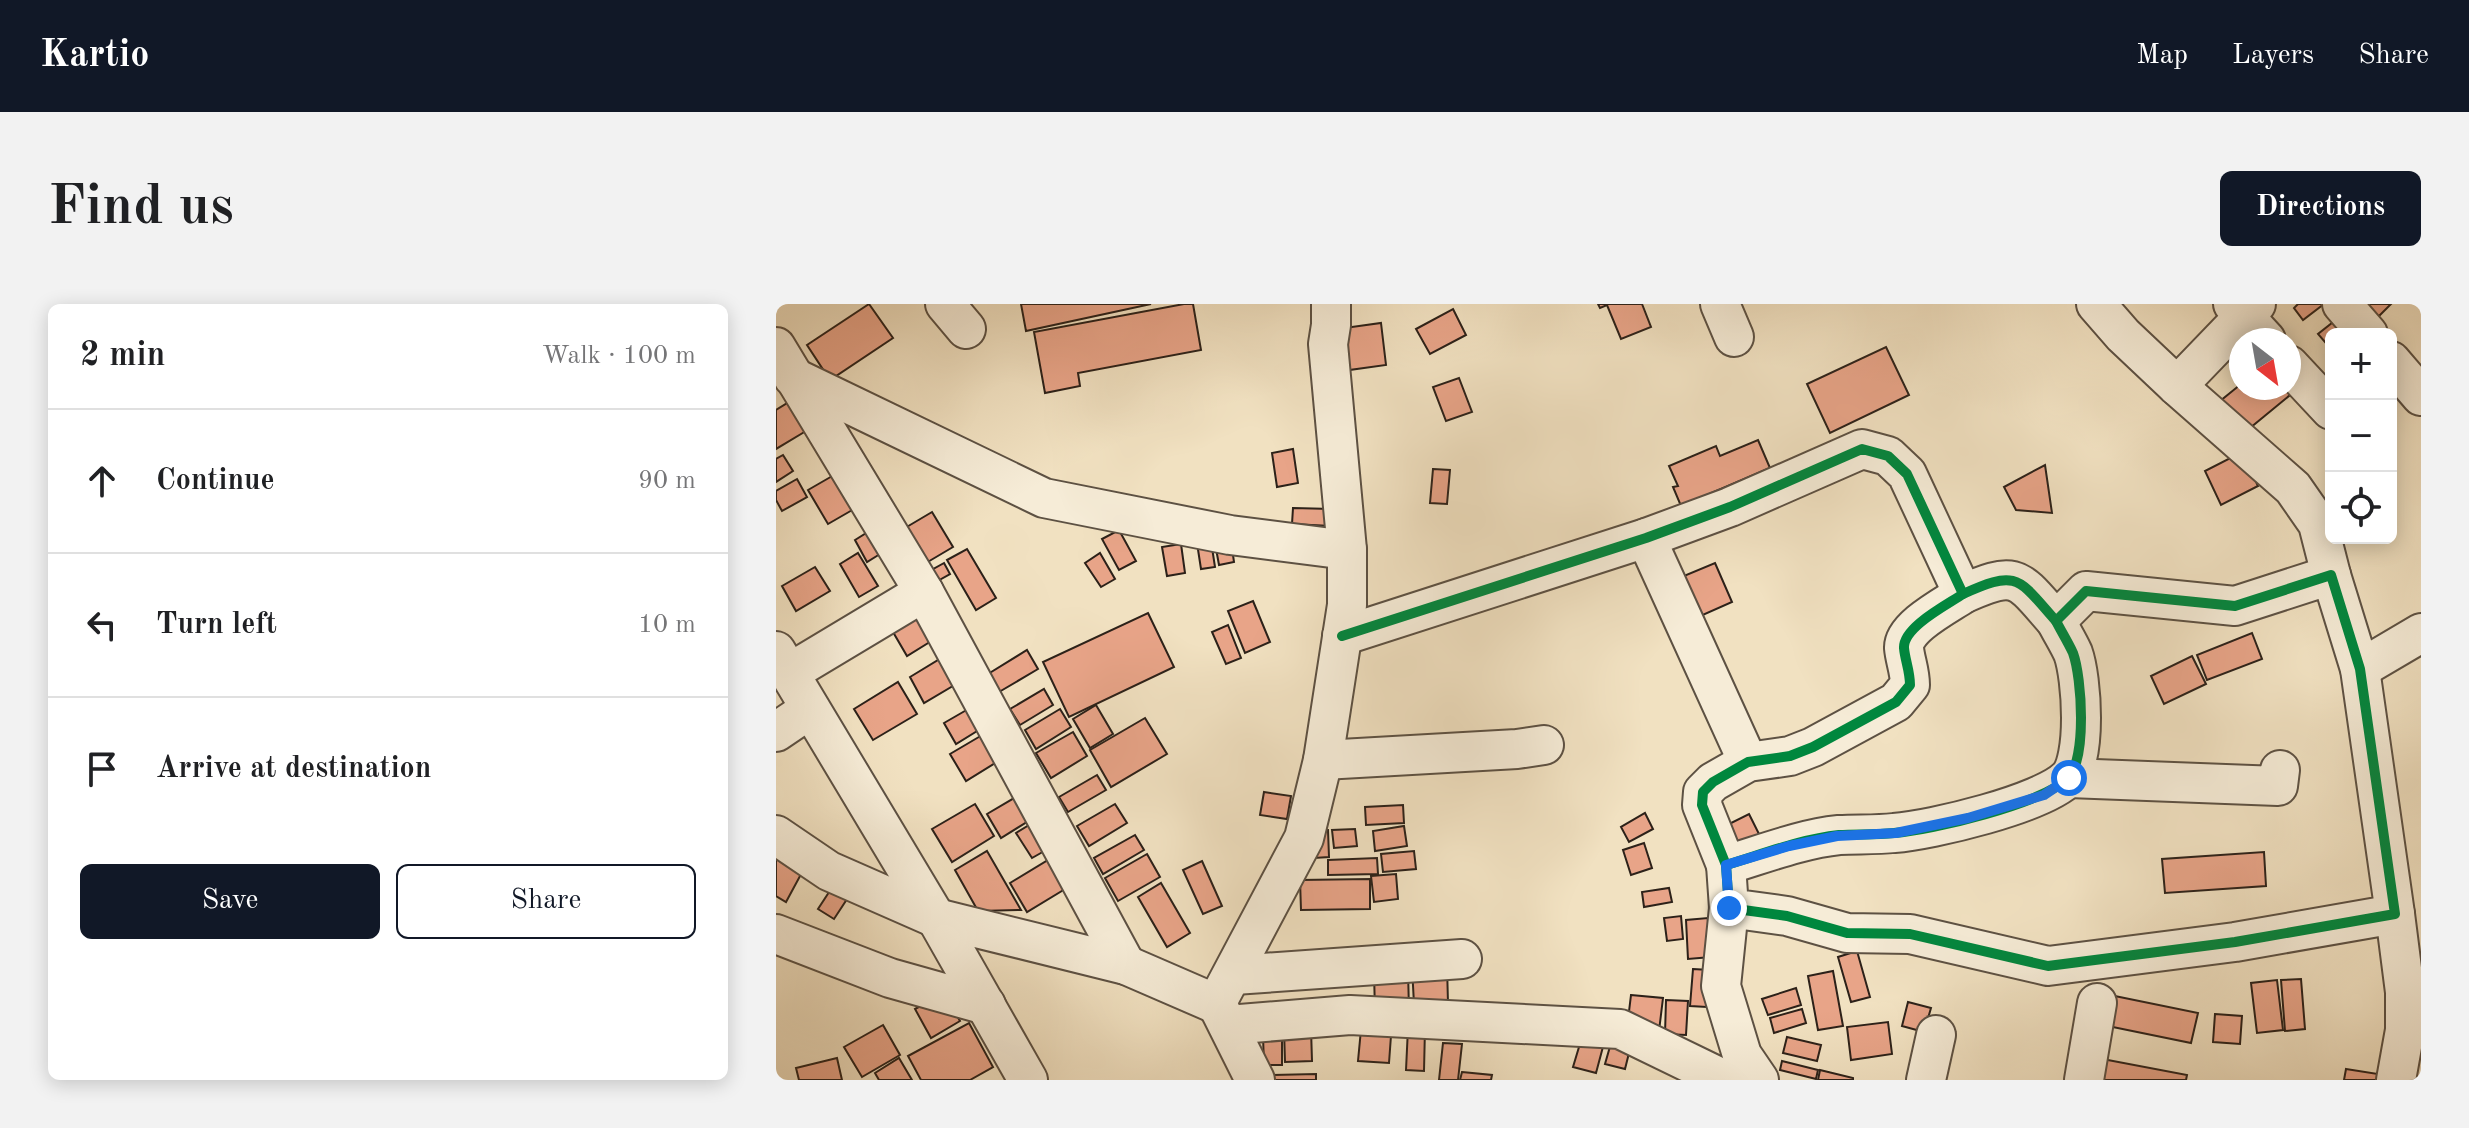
<!DOCTYPE html>
<html lang="en">
<head>
<meta charset="utf-8">
<style>
  :root { --surface:#fff; --page:#f2f2f2; --text:#202124; --muted:#757577; --line:#e0e0e0; --accent:#111827 }
  body { margin:0; font-family:"Old Standard TT",serif; background:var(--page); color:var(--text) }
  .controls { position:absolute; right:24px; top:24px; display:grid; overflow:hidden; border-radius:12px; box-shadow:0 4px 20px #0003 }
  .controls button { width:72px; height:72px; display:grid; place-items:center; padding:0; border:0; border-bottom:2px solid var(--line); background:var(--surface); color:var(--text); font:40px sans-serif }
  .compass { position:absolute; left:1453px; top:24px; width:72px; height:72px; border-radius:50%; background:var(--surface); box-shadow:0 4px 20px #0003; rotate:149deg }
  .stop { position:absolute; width:24px; height:24px; margin:-18px; border:6px solid #1a73e8; border-radius:50%; background:#fff }
  .stop.end { background:#1a73e8; border-color:#fff; box-shadow:0 2px 8px #0008 }
  .list { margin:0; padding:0; list-style:none }
  h2 { display:flex; justify-content:space-between; align-items:center; height:104px; margin:0; padding:0 32px; font-size:34px }
  h2 small { font-size:26px; font-weight:400; color:var(--muted) }
  .list li { display:grid; grid-template-columns:52px 1fr auto; gap:24px; align-items:center; box-sizing:border-box; height:144px; padding:0 32px; border-top:2px solid var(--line) }
  .list b { display:block; font-size:30px; white-space:nowrap }
  .list em { font-size:26px; font-style:normal; color:var(--muted) }
  .actions { display:flex; gap:16px; padding:24px 32px }
  .actions a { flex:1; padding:18px 0; border:2px solid var(--accent); border-radius:12px; text-align:center; font-size:28px; color:var(--accent) }
  .actions .main { background:var(--accent); color:#fff }
  .icon { flex:none; width:44px; height:44px; fill:none; stroke:currentColor; stroke-width:2; stroke-linecap:round; stroke-linejoin:round }
  .map { position:relative; flex:none; width:1645px; height:776px; overflow:hidden; border-radius:12px }
  header { display:flex; align-items:center; gap:48px; box-sizing:border-box; height:112px; padding:0 40px; background:var(--accent); color:#fff }
  header strong { font-size:38px }
  nav { display:flex; gap:44px; margin-inline-start:auto; font-size:28px }
  .intro { display:flex; align-items:center; justify-content:space-between; box-sizing:border-box; height:192px; padding:0 48px }
  h1 { margin:0; font-size:56px }
  .button { padding:20px 36px; border-radius:12px; background:var(--accent); color:#fff; font-size:28px; font-weight:700 }
  main { display:flex; gap:48px; padding:0 48px }
  aside { flex:1; background:var(--surface); border-radius:12px; box-shadow:0 4px 20px #0003 }
  .map>svg:first-child { display:block }
  .building { fill:#e8a488; stroke:#2c2119; stroke-width:2 }
  .lines { fill:none; stroke-linecap:round; stroke-linejoin:round }
  .minor-casing { stroke:#5d5143; stroke-width:42 }
  .minor { stroke:#f6ecd7; stroke-width:38 }
  .cycleway-casing { stroke:#f6ecd7; stroke-width:15 }
  .cycleway { stroke:#00873e; stroke-width:10 }
  .route { stroke:#1a73e8; stroke-width:10 }
</style>
</head>
<body>
<header>
<strong>Kartio</strong>
<nav><a>Map</a><a>Layers</a><a>Share</a></nav>
</header>
<div class="intro"><h1>Find us</h1><a class="button">Directions</a></div>
<main>
<aside>
<h2>2 min<small>Walk · 100 m</small></h2>
<ul class="list">
<li><svg class="icon" aria-label="ahead" viewBox="0 0 24 24"><path d="M12 20V5M6 11l6-6 6 6"/></svg><div><b>Continue</b></div><em>90 m</em></li>
<li><svg class="icon" aria-label="left" viewBox="0 0 24 24"><path d="M17 20v-9H6M10 6l-5 5 5 5"/></svg><div><b>Turn left</b></div><em>10 m</em></li>
<li><svg class="icon" aria-label="arrive" viewBox="0 0 24 24"><path d="M6 21V4h12l-3 4 3 4H6"/></svg><div><b>Arrive at destination</b></div></li>
</ul>
<div class="actions"><a class="main">Save</a><a>Share</a></div>
</aside>
<div class="map">
<svg width="1645" height="776" viewBox="0 0 1645 776">
  <rect width="100%" height="100%" fill="#f1e1c1"/>
  <filter id="stains"><feTurbulence type="fractalNoise" baseFrequency=".0025" numOctaves="4"/><feColorMatrix values="0 0 0 0 .2 0 0 0 0 .09 0 0 0 0 .02 0 0 0 .5 -.17"/></filter>
  <radialGradient id="worn" r=".72"><stop offset=".6" stop-color="#630" stop-opacity="0"/><stop offset="1" stop-color="#630" stop-opacity=".3"/></radialGradient>
  <g class="building">
    <path d="M93,0L117,34L54,76L31,41Z"/>
    <path d="M245,0H375L250,27Z"/>
    <path d="M408,0H417L425,46L302,69L304,82L269,89L258,28Z"/>
    <path d="M822,0H866L875,23L845,35L831,1L824,4Z"/>
    <path d="M1522,0H1548L1527,16L1518,4Z"/>
    <path d="M1585,0H1615L1600,15Z"/>
    <path d="M677,5L690,31L654,50L640,25Z"/>
    <path d="M1566,11L1570,30H1555V45L1542,30Z"/>
    <path d="M605,19L610,61L566,67L561,25Z"/>
    <path d="M1110,43L1133,91L1054,129L1031,80Z"/>
    <path d="M683,74L696,108L670,117L657,83Z"/>
    <path d="M1465,80V84L1525,82L1463,133L1438,102Z"/>
    <path d="M13,98L30,127L0,145V106Z"/>
    <path d="M982,136L994,164L905,202L897,183L902,182L893,162L940,142L944,152Z"/>
    <path d="M517,145L522,179L501,183L496,149Z"/>
    <path d="M1466,148L1482,182L1445,201L1429,167Z"/>
    <path d="M7,151L17,167L0,178V155Z"/>
    <path d="M1269,161L1276,209L1240,206L1228,183Z"/>
    <path d="M657,165L674,166L671,200L654,199Z"/>
    <path d="M58,171L78,205L52,220L32,186Z"/>
    <path d="M21,175L31,193L6,207L0,196V187Z"/>
    <path d="M517,204L556,205L555,222L516,220Z"/>
    <path d="M156,208L177,243L150,259L129,224Z"/>
    <path d="M343,226L360,257L343,266L326,235Z"/>
    <path d="M92,228L104,250L91,258L79,236Z"/>
    <path d="M435,237L439,263L425,265L421,239Z"/>
    <path d="M455,237L458,258L443,261L439,239Z"/>
    <path d="M405,240L409,269L391,272L386,243Z"/>
    <path d="M191,245L220,294L200,306L171,256Z"/>
    <path d="M82,249L102,282L83,293L64,260Z"/>
    <path d="M324,249L339,275L325,283L309,259Z"/>
    <path d="M168,259L174,270L158,279L152,268Z"/>
    <path d="M939,259L956,298L920,314L903,274Z"/>
    <path d="M39,263L54,287L20,307L6,282Z"/>
    <path d="M477,297L494,338L469,349L452,307Z"/>
    <path d="M372,309L398,363L293,413L267,358Z"/>
    <path d="M143,312L157,336L131,352L117,328Z"/>
    <path d="M452,321L465,354L450,360L436,328Z"/>
    <path d="M1476,329L1486,355L1431,376L1421,351Z"/>
    <path d="M251,346L262,365L223,388L212,370Z"/>
    <path d="M172,350L187,376L148,399L134,373Z"/>
    <path d="M1416,352L1430,380L1388,400L1375,372Z"/>
    <path d="M122,378L141,410L97,436L78,405Z"/>
    <path d="M268,385L277,401L244,421L234,405Z"/>
    <path d="M320,401L337,430L314,444L297,415Z"/>
    <path d="M194,404L206,424L180,440L168,419Z"/>
    <path d="M284,405L295,423L260,445L249,426Z"/>
    <path d="M369,414L391,450L335,483L314,446Z"/>
    <path d="M213,427L229,453L190,477L174,450Z"/>
    <path d="M297,428L311,452L275,474L260,449Z"/>
    <path d="M321,471L330,486L292,508L283,493Z"/>
    <path d="M488,488L515,492L511,515L484,511Z"/>
    <path d="M245,490L259,513L225,534L211,510Z"/>
    <path d="M199,500L218,532L176,558L156,525Z"/>
    <path d="M339,500L351,519L313,542L301,522Z"/>
    <path d="M627,501L628,519L590,521L589,503Z"/>
    <path d="M869,509L877,525L853,538L845,523Z"/>
    <path d="M973,510L988,540L958,555L943,525Z"/>
    <path d="M263,515L279,541L256,554L240,529Z"/>
    <path d="M628,522L631,542L599,547L597,527Z"/>
    <path d="M579,525L581,542L558,544L556,526Z"/>
    <path d="M552,526L553,553L538,554L536,527Z"/>
    <path d="M359,531L368,546L327,570L318,554Z"/>
    <path d="M868,539L876,564L855,571L847,546Z"/>
    <path d="M0,544L30,561L10,598L0,592Z"/>
    <path d="M211,547L245,606L202,607L179,566Z"/>
    <path d="M638,547L640,565L607,568L605,550Z"/>
    <path d="M1488,548L1490,582L1389,589L1386,555Z"/>
    <path d="M282,550L299,579L251,608L234,579Z"/>
    <path d="M371,550L384,573L342,597L329,574Z"/>
    <path d="M601,554L602,570L552,571V556Z"/>
    <path d="M426,557L446,602L427,610L407,566Z"/>
    <path d="M620,570L622,595L598,598L595,572Z"/>
    <path d="M594,575V605L525,606L524,576Z"/>
    <path d="M385,579L414,629L391,643L362,593Z"/>
    <path d="M57,582L73,592L58,615L42,605Z"/>
    <path d="M893,584L896,598L868,603L866,588Z"/>
    <path d="M905,612L907,635L891,637L888,614Z"/>
    <path d="M932,614L935,653L912,655L910,616Z"/>
    <path d="M1081,647L1094,693L1075,698L1062,653Z"/>
    <path d="M671,662L672,699L638,700L636,663Z"/>
    <path d="M917,665L933,666L931,703L914,702Z"/>
    <path d="M632,667L633,706L599,707L598,669Z"/>
    <path d="M1057,667L1067,722L1042,726L1032,672Z"/>
    <path d="M1525,675L1529,725L1509,727L1505,676Z"/>
    <path d="M1501,676L1507,726L1481,729L1475,679Z"/>
    <path d="M1020,684L1025,701L992,711L986,695Z"/>
    <path d="M168,689L184,717L155,734L139,705Z"/>
    <path d="M1329,690L1422,709L1415,739L1322,720Z"/>
    <path d="M855,691L887,694L883,727L851,724Z"/>
    <path d="M890,696L912,697L910,731L889,730Z"/>
    <path d="M1132,698L1155,704L1148,728L1126,722Z"/>
    <path d="M1026,705L1030,719L998,729L994,714Z"/>
    <path d="M1439,710L1466,712L1464,740L1437,738Z"/>
    <path d="M586,715L616,718L613,759L582,757Z"/>
    <path d="M1112,718L1116,750L1075,756L1071,723Z"/>
    <path d="M193,719L217,763L194,776H145L132,752Z"/>
    <path d="M107,721L124,751L86,773L68,743Z"/>
    <path d="M632,724H649L648,767L630,766Z"/>
    <path d="M535,725L536,757L509,758L508,726Z"/>
    <path d="M487,732H506V761H488Z"/>
    <path d="M837,732L856,737L849,765L829,760Z"/>
    <path d="M806,733L828,739L820,769L797,763Z"/>
    <path d="M1011,733L1045,741L1041,757L1007,749Z"/>
    <path d="M667,739L686,740L682,776H663Z"/>
    <path d="M1316,753L1411,771L1410,776H1312Z"/>
    <path d="M61,754L66,776H23L20,764Z"/>
    <path d="M123,754L136,776H103L99,769Z"/>
    <path d="M1006,757L1042,766L1040,775L1004,766Z"/>
    <path d="M1570,765L1602,770L1601,776H1568Z"/>
    <path d="M1044,766L1077,774V776H1042Z"/>
    <path d="M686,768L716,771L715,776H684Z"/>
    <path d="M540,770V776H497V771Z"/>
  </g>
  <g class="lines">
    <defs>
      <g id="minor">
        <path d="M169,0L190,25"/>
        <path d="M944,0L958,33"/>
        <path d="M1320,0L1347,31L1401,82L1517,184L1542,220L1555,271"/>
        <path d="M1457,0L1490,36"/>
        <path d="M1566,0L1592,30"/>
        <path d="M0,43L148,288L350,661"/>
        <path d="M1615,57L1645,92"/>
        <path d="M1513,61L1555,106"/>
        <path d="M17,73L268,194L454,231L571,246"/>
        <path d="M1401,82L1480,0"/>
        <path d="M870,234L972,458"/>
        <path d="M566,332L870,234L954,203L1086,145L1112,152L1131,170L1187,290C1171,301 1127,323 1128,344C1129,356 1134,367 1134,381L1120,398L1037,443L1014,452L972,458L937,478L927,488L926,501L950,561C987,550 1025,535 1063,531C1081,530 1100,531 1118,529C1156,526 1266,500 1292,474C1311,455 1306,374 1297,349C1292,338 1285,327 1280,317"/>
        <path d="M0,347L160,614L252,776"/>
        <path d="M1584,365L1645,329"/>
        <path d="M13,369L148,288"/>
        <path d="M0,428L34,405"/>
        <path d="M547,456L741,445L768,441"/>
        <path d="M1293,474L1502,482L1504,466"/>
        <path d="M0,531L53,567L160,614L350,661L440,700"/>
        <path d="M950,561L953,604L1011,612L1071,629L1134,630L1272,662L1459,638L1619,610L1584,365L1555,271L1459,302L1310,287L1280,317C1242,274 1242,265 1187,290"/>
        <path d="M953,604L945,682L966,751L983,776"/>
        <path d="M1619,610L1629,688V726L1620,776"/>
        <path d="M0,630L114,674L210,701"/>
        <path d="M458,671L686,655"/>
        <path d="M440,700L528,534L547,456L571,301V246L552,40L555,21V0"/>
        <path d="M442,702L479,776"/>
        <path d="M452,721L574,711L844,725L949,776"/>
        <path d="M1150,776L1160,731"/>
        <path d="M1308,776L1321,699"/>
      </g>
    </defs>
    <use href="#minor" class="minor-casing"/>
    <use href="#minor" class="minor"/>
    <defs>
      <g id="cycleway">
        <path d="M566,332L870,234L954,203L1086,145L1112,152L1131,170L1187,290C1171,301 1127,323 1128,344C1129,356 1134,367 1134,381L1120,398L1037,443L1014,452L972,458L937,478L927,488L926,501L950,561C987,550 1025,535 1063,531C1081,530 1100,531 1118,529C1156,526 1266,500 1292,474C1311,455 1306,374 1297,349C1292,338 1285,327 1280,317"/>
        <path d="M950,561L953,604L1011,612L1071,629L1134,630L1272,662L1459,638L1619,610L1584,365L1555,271L1459,302L1310,287L1280,317C1242,274 1242,265 1187,290"/>
      </g>
    </defs>
    <use href="#cycleway" class="cycleway-casing"/>
    <use href="#cycleway" class="cycleway"/>
  </g>
  <g class="lines">
    <path class="route" d="M953,604L950,561L1013,542L1061,532L1120,529L1192,514L1268,491L1293,474"/>
  </g>
  <rect width="100%" height="100%" filter="url(#stains)"/>
  <rect width="100%" height="100%" fill="url(#worn)"/>
</svg>
<div class="controls">
<button>+</button>
<button>−</button>
<button><svg class="icon" aria-label="locate" viewBox="0 0 24 24"><circle cx="12" cy="12" r="6"/><path d="M12 2v4M12 18v4M2 12h4M18 12h4"/></svg></button>
</div>
<svg class="compass" viewBox="-18 -18 36 36"><path d="M0-13l5 13h-10z" fill="#e53935"/><path d="M0 13l5-13h-10z" fill="#757577"/></svg>
<div class="stop" style="left:1293px;top:474px"></div>
<div class="stop end" style="left:953px;top:604px"></div>
</div>
</main>
</body>
</html>
